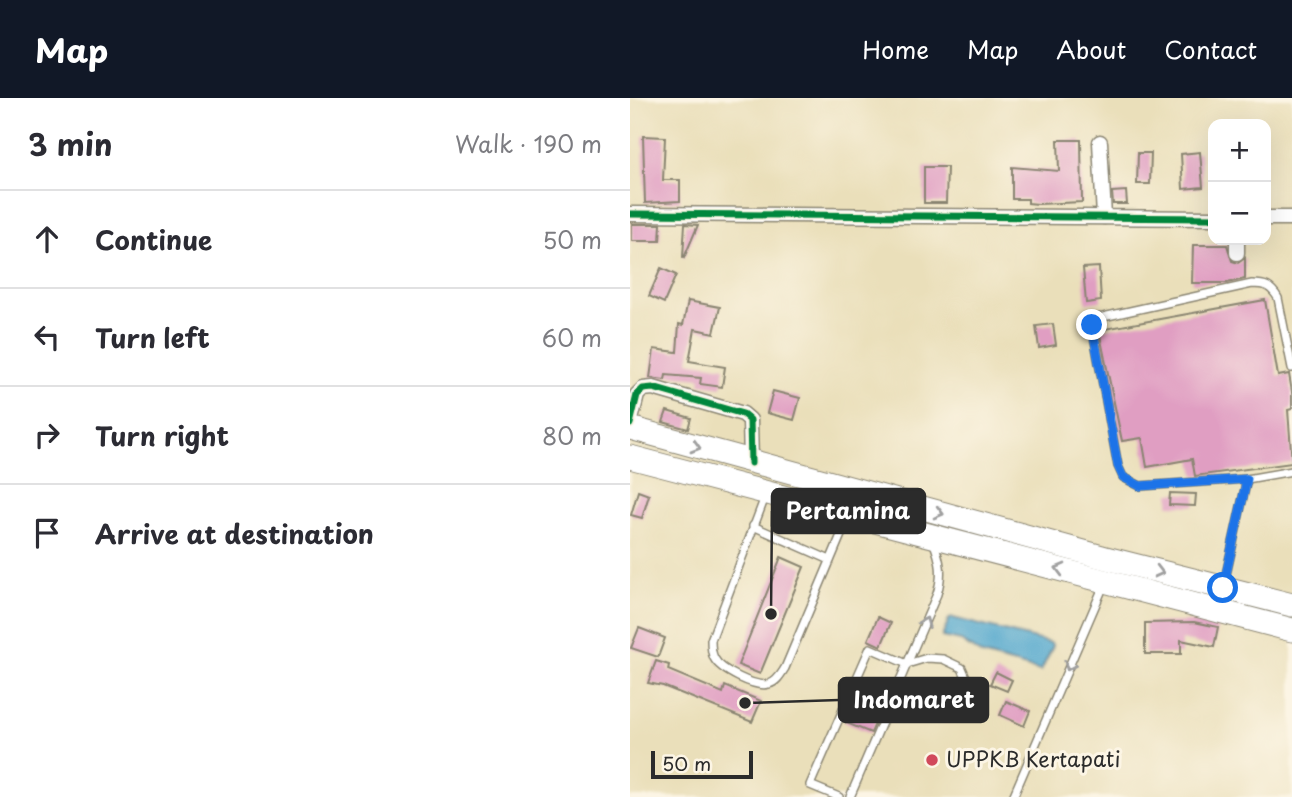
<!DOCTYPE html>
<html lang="en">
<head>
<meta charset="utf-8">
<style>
  :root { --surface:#fff; --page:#f2f2f3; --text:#2b2b33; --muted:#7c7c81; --line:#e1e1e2; --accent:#111827 }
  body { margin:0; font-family:"Playpen Sans",sans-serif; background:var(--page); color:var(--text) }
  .controls { position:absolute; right:21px; top:21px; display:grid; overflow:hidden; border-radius:14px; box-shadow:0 7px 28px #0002 }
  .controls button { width:63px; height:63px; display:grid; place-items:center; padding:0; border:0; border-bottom:2px solid var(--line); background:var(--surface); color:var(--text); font:35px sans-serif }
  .scale { position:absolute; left:21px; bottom:18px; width:102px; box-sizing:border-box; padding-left:7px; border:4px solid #2b2b2b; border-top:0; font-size:19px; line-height:24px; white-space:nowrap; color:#2b2b2b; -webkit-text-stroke:5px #fcf5e5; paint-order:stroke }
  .stop { position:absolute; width:21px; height:21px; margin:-16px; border:5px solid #1a73e8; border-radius:50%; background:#fff }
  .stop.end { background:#1a73e8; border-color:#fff; box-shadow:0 2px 7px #0008 }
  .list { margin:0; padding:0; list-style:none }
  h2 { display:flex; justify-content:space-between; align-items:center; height:91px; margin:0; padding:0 28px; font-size:30px }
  h2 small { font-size:23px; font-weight:400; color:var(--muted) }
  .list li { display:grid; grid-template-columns:46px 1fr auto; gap:21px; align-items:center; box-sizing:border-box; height:98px; padding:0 28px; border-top:2px solid var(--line) }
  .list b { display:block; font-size:26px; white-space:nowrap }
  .list em { font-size:23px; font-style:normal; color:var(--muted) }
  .icon { flex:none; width:38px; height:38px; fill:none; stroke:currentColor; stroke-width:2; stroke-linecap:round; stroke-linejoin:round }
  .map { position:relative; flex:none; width:662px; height:699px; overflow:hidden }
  header { display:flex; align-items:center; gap:42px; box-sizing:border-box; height:98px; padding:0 35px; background:var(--accent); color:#fff }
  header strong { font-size:33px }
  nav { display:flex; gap:38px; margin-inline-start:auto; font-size:24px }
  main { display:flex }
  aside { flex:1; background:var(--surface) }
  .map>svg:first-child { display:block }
  .water { fill:#52a8ce; stroke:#3e6a7c; stroke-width:2 }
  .building { fill:#e09ec2 }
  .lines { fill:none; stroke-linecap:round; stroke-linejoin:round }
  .service-casing { stroke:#8a8572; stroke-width:10 }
  .minor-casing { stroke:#8a8572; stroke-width:17 }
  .trunk-casing { stroke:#8a8572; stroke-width:25 }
  .service { stroke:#fff; stroke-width:7 }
  .minor { stroke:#fff; stroke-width:14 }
  .trunk { stroke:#fff; stroke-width:23 }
  .cycleway-casing { stroke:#fcf5e5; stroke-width:11 }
  .cycleway { stroke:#00873e; stroke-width:7 }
  .oneway { stroke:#a0a0a0 }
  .route { stroke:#1a73e8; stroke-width:9 }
  .poi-dot { fill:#d1495b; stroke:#fcf5e5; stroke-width:2.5 }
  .labels { text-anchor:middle; stroke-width:6; stroke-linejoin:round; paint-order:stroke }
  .poi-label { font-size:21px; fill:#2b2b2b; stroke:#fcf5e5; text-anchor:start }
  .leader { fill:none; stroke:#2b2b2b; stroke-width:2.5 }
  .callout-dot { fill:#2b2b2b; stroke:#fcf5e5; stroke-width:2.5 }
  .callout { fill:#2b2b2b; stroke:#2b2b2b; stroke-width:2.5 }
  .callout-label { font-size:23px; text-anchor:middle; font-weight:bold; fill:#fff }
</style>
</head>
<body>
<header>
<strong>Map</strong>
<nav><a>Home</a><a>Map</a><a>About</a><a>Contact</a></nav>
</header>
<main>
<aside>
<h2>3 min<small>Walk · 190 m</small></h2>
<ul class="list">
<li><svg class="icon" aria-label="ahead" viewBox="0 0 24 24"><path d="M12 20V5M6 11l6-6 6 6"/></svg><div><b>Continue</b></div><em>50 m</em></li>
<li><svg class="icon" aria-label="left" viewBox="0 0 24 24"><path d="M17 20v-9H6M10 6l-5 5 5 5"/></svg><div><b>Turn left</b></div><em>60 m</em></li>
<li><svg class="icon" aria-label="right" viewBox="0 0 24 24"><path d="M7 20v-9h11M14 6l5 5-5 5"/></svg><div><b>Turn right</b></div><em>80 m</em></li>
<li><svg class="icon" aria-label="arrive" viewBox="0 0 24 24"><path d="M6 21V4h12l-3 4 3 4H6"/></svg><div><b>Arrive at destination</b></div></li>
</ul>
</aside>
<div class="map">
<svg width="662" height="699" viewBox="0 0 662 699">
  <rect width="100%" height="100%" fill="#fcf5e5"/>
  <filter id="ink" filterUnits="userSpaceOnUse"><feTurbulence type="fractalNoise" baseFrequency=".0143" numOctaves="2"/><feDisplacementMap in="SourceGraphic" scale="14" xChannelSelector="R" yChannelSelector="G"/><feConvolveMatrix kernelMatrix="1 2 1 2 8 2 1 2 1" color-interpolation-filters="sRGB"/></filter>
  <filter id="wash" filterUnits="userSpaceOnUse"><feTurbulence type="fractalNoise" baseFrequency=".00686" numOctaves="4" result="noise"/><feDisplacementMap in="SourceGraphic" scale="28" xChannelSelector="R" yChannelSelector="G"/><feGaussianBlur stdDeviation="1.57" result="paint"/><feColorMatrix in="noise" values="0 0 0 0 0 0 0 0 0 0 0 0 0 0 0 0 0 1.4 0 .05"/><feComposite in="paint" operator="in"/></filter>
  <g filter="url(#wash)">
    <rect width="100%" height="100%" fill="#eadfba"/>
    <path class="water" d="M323,520L421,545L423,548L411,573L352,557L331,543L312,539L319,521Z"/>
    <g id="blocks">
      <g class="building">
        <path d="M13,38L35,39L33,82H50V103L15,105Z"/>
        <path d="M428,42H451L452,104L408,106L398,105V101H382V69L429,73Z"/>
        <path d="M570,54L573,89L553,91L551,56Z"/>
        <path d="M508,55H521L520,86H507Z"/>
        <path d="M294,69H317L316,105H294Z"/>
        <path d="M496,93L497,106H483L482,94Z"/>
        <path d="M2,126H31L30,143H2Z"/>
        <path d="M55,126L68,127L54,160L53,159Z"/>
        <path d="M563,147H597L602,163L608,165L615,160V181L597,185H562Z"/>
        <path d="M469,169L471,203L456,205L453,170Z"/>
        <path d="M31,170L46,177L34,205L19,198Z"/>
        <path d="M635,202L648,278L659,276L662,294V311L658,312L662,365L565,378L562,361L517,369L512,340L492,343L469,232Z"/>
        <path d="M58,203L90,209L84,235L65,231L59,263L95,269L92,289L70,286L71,280L36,277L35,282L20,280L24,251L47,254L49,226L53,227Z"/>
        <path d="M423,226L426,247L409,250L406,228Z"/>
        <path d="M143,293L170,300L164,322L137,315Z"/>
        <path d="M37,313L61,320L58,331L33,324Z"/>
        <path d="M8,393L19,397L12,420L1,417Z"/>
        <path d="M540,395L566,396L565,408L539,407Z"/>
        <path d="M151,459L174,469L130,576L108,567Z"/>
        <path d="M248,519L261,525L251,548L238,542Z"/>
        <path d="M564,524L588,529L584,549L551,542V556H515V525Z"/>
        <path d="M9,530L35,540L28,559L1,550Z"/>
        <path d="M26,563L39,567L38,572L93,595L95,588L131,603L122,624L33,588L18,585Z"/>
        <path d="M366,574L382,582L377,593L360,586Z"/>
        <path d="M231,586L257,598L241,635L214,624Z"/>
        <path d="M376,603L400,613L394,628L370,617Z"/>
      </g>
    </g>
  </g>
  <g filter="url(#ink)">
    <use href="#blocks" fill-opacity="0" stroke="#8a8572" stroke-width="2"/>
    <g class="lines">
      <defs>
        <g id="service">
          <path d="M662,270L648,200C641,188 635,186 622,186L473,219L465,220L462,227L488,368L493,379L510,388L617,381L662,373"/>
          <path d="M135,399L81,542C81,548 81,554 84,560C90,572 125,590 139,586C147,584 151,576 155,570L219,418"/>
          <path d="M123,428L200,462"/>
          <path d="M594,486L617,381"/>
          <path d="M209,699L180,687L240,550L277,566L297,560L313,561L332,570L342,593"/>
          <path d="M220,699L307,496C313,476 311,463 303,443"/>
          <path d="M383,699L474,487"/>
        </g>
        <g id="minor">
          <path d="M470,44L474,119"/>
          <path d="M0,116L583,120"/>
          <path d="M636,120H662"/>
          <path d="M607,142V155"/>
          <path d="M0,326L7,297L13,291L23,290L113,316L120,322L121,365"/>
        </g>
        <g id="trunk">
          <path d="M0,330L476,460L662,507"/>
          <path d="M0,359L662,532"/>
        </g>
      </defs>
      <use href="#service" class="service-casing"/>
      <use href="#minor" class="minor-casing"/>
      <use href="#trunk" class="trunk-casing"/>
      <use href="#service" class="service"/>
      <use href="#minor" class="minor"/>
      <use href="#trunk" class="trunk"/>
      <defs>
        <g id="cycleway">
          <path d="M0,116L583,120"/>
          <path d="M0,326L7,297L13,291L23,290L113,316L120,322L121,365"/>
        </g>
      </defs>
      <use href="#cycleway" class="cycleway-casing"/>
      <use href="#cycleway" class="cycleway"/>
    </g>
    <defs><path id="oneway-chevron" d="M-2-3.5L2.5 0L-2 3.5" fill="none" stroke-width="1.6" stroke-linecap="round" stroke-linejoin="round" transform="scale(1.75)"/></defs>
    <g class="oneway">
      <use href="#oneway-chevron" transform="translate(66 349) rotate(16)"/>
      <use href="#oneway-chevron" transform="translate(309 415) rotate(15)"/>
      <use href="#oneway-chevron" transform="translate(430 471) rotate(-165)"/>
      <use href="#oneway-chevron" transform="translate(529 474) rotate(14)"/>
      <use href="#oneway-chevron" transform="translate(295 524) rotate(-67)"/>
      <use href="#oneway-chevron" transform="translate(439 568) rotate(113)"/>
    </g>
  </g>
  <g class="lines" filter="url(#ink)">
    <path class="route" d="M462,227L488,368L493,379L510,388L617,381L593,490"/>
  </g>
  <circle class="poi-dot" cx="302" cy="662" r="7"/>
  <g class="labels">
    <g class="poi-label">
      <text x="316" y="669">UPPKB Kertapati</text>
    </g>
  </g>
  <path class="leader" d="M141 516L142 413M115 605L209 602"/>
  <g class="callout-dot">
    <circle cx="141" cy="516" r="7"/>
    <circle cx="115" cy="605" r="7"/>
  </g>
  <g class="callout">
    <rect x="142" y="391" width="153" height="44" rx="7"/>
    <rect x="209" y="580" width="149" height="44" rx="7"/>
  </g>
  <g class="callout-label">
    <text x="218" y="421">Pertamina</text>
    <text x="284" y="610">Indomaret</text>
  </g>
</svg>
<div class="controls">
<button>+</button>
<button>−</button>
</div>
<div class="scale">50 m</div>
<div class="stop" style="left:593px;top:490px"></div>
<div class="stop end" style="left:462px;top:227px"></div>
</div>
</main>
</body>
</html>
